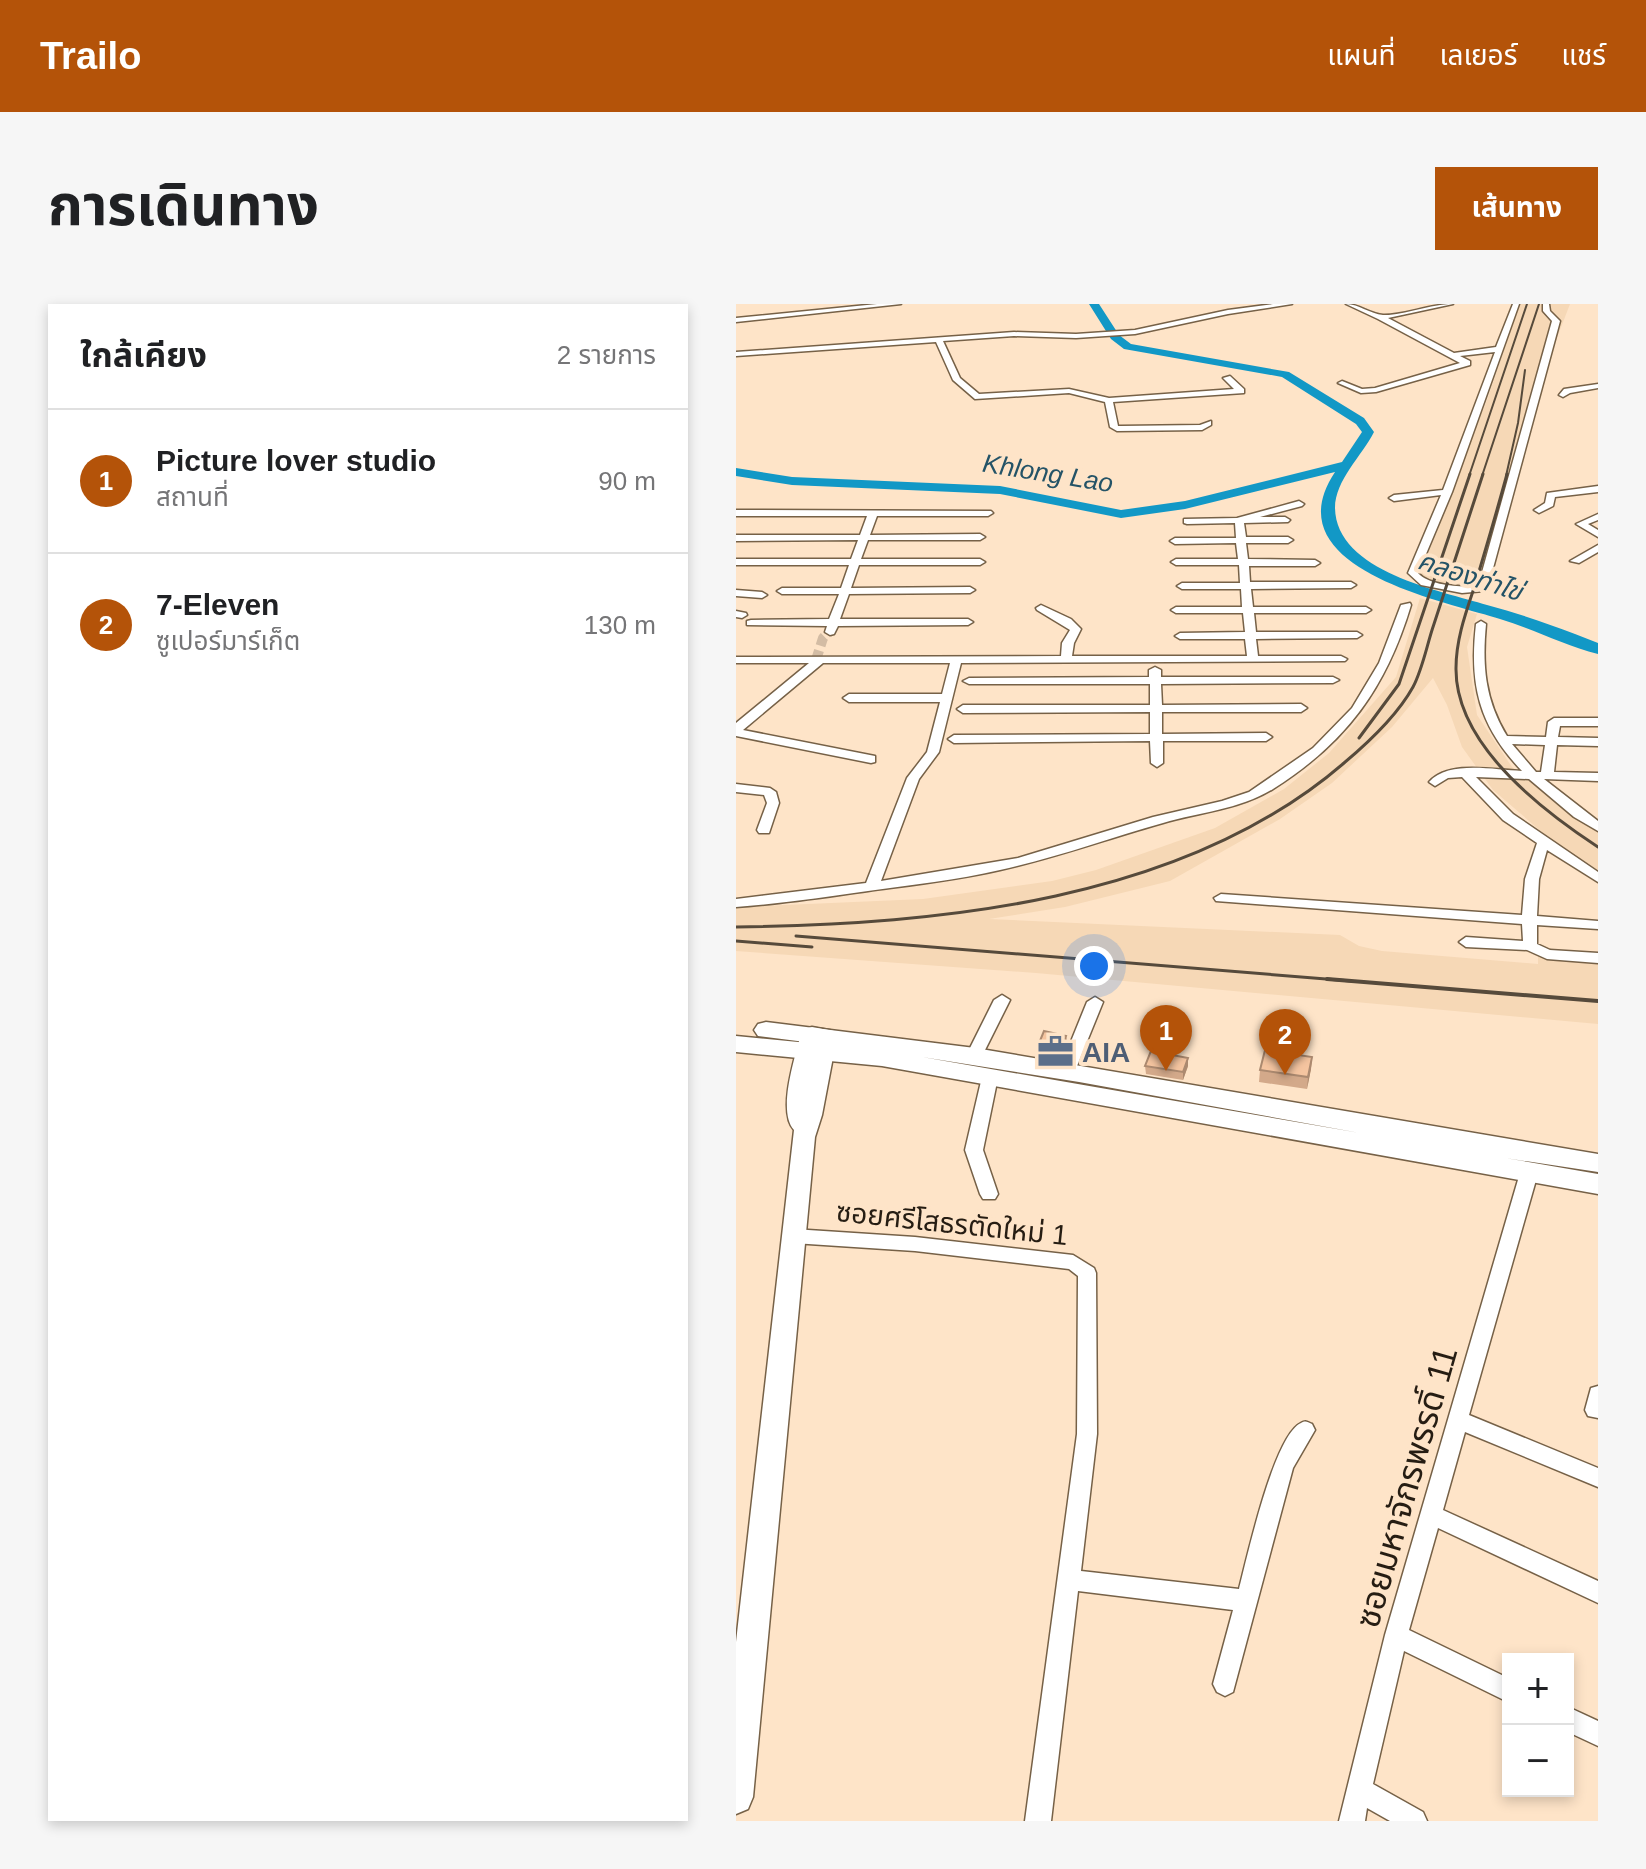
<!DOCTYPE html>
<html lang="th">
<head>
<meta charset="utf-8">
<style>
  :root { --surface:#fff; --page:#f6f6f6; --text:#202124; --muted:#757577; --line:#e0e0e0; --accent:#b45309 }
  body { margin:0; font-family:Arial,"Noto Sans Thai",sans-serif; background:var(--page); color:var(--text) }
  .controls { position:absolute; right:24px; bottom:24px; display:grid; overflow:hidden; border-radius:0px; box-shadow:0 4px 12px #0003 }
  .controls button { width:72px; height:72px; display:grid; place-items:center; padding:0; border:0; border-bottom:2px solid var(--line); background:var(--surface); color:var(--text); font:40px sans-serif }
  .you { position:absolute; left:358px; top:662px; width:28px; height:28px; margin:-20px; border:6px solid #fff; border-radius:50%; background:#1a73e8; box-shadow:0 0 0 12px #1a73e833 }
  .badge { display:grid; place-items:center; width:52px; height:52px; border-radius:50%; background:var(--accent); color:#fff; font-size:26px; font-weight:700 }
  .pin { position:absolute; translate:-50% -66px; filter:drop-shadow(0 2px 4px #0008) }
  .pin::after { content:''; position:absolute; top:42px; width:28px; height:24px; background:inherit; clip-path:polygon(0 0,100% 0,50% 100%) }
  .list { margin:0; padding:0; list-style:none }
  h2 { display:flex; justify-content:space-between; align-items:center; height:104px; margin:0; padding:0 32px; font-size:34px }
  h2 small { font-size:26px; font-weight:400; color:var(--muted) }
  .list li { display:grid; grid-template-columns:52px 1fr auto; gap:24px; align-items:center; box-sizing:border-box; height:144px; padding:0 32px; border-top:2px solid var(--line) }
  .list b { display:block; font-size:30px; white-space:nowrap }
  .list p { margin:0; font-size:26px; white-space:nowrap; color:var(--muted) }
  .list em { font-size:26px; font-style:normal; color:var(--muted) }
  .map { position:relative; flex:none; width:862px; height:1517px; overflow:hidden; border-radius:0px }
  header { display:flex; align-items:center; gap:48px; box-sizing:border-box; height:112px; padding:0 40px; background:var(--accent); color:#fff }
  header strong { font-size:38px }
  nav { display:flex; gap:44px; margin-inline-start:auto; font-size:28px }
  .intro { display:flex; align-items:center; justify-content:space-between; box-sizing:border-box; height:192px; padding:0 48px }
  h1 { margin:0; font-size:56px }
  .button { padding:20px 36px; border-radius:0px; background:var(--accent); color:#fff; font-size:28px; font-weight:700 }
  main { display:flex; gap:48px; padding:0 48px }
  aside { flex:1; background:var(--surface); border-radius:0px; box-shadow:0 4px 12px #0003 }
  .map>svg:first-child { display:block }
  .built { fill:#f6d8b6 }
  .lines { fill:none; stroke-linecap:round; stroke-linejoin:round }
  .river { fill:#1298c6; fill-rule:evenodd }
  .street-tunnel { stroke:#d3bca4; stroke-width:10; stroke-dasharray:10 5; stroke-linecap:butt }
  .street-casing { stroke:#766147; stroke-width:3 }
  .secondary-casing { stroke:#766147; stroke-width:3 }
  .primary-casing { stroke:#766147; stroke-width:3 }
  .street { fill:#fff; fill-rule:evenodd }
  .secondary { fill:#fff; fill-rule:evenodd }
  .primary { fill:#fff; fill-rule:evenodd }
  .rail-far2 { stroke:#564a3b; stroke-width:2 }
  .rail-far1 { stroke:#564a3b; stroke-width:3 }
  .rail { stroke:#564a3b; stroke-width:4 }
  .wall { fill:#d3a98a }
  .shaded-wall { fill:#ac8a70 }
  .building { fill:#f5c5a0; stroke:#ac8a70; stroke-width:2 }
  .labels { text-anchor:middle; stroke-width:8; stroke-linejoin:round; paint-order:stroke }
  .far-water-label { font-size:26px; font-style:italic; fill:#245367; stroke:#fee4c8 }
  .service-label { font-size:28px; font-weight:bold; fill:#4e5e75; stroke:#fee4c8; text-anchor:start }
  .street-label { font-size:28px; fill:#261d13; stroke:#fee4c8 }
  .near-street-label { font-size:34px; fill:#261d13; stroke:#fee4c8 }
</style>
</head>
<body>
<header>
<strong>Trailo</strong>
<nav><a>แผนที่</a><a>เลเยอร์</a><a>แชร์</a></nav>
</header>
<div class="intro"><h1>การเดินทาง</h1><a class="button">เส้นทาง</a></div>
<main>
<aside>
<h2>ใกล้เคียง<small>2 รายการ</small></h2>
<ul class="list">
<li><span class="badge">1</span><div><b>Picture lover studio</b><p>สถานที่</p></div><em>90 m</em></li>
<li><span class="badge">2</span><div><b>7-Eleven</b><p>ซูเปอร์มาร์เก็ต</p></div><em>130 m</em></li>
</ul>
</aside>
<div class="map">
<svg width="862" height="1517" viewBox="0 0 862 1517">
  <rect width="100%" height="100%" fill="#fee4c8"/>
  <g class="built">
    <path d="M784,0H834L794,104L744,280L719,283L691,277L684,274L682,267L751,96Z"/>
    <path d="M684,294L741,310L731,343L741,411L776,463L862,528V566L821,541L757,486L726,443L711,401L697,374L656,423L596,479L544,515L434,577L329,603L253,615L604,631L623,642L646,647L802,660V652L862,655V720L300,669L0,647V603L187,595L316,577L360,566L479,524L548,485L593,449L660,373Z"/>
  </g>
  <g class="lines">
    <path class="river" d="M353,0H363L383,31L395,40L553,68L628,114L638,128C626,152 599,176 599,204C600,268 706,287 751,301C781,309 810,319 839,330L862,339V350C829,342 797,325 764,315C707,297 535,264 599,168L449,205L385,214L264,190L56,181L0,172V164L56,173L264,182L385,206L449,197L606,158L626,128L620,120L546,73L388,45L375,35Z"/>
    <path class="street-tunnel" d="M80,356L87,334L93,328"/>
    <defs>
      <g id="street">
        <path d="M141,0H165L0,18V14Z"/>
        <path d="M537,0H556L492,10L399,30L340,34L278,32L207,37L224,74L243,90L333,85L373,94L498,85L487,74L494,72L508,85V89L377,98L382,122H385L464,121L475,117V121L466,126L381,127L374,123L369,98L333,89L239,95L217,76L200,38L0,52V48L278,28L340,30L399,26L492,6Z"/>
        <path d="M610,0C623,0 634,10 647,11C666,12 694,0 717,0L652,14L718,49L760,43L777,0H783L716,188L682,269C694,282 723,283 741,282L743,279L816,17L807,7V0H813L814,7L824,17L753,279L748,287L726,289L685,281L672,269L705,191L658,197L653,194L658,191L707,186L759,48L724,52L734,57V61L640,88L625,89L602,79L606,77L626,85L639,84L724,59L642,15Z"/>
        <path d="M862,80V84L834,89L827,93L823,91L828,85Z"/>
        <path d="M862,182V188L819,193L817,202L803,209L798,206L809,199L811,189Z"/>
        <path d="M563,197L568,200L566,202L524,213H549L554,216L552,218L508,219L510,233H552L557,236L552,239H510L512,255L579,256L584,259L579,262H513L514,278H615L620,281L615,284L515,285L517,303H630L635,306L630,309H518L520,328H621L626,331L621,334L520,335L522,352H605L611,355L609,357L225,359L203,448L183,475L145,577L282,554L417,513L486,497L513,488L577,444L616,404L643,359L665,301L674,299L675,301C650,384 611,438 537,485C503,506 464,508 427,519C373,534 320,554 264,566C221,576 176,581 132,587C88,593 44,600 0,603V595L130,579L171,474L191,448L204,398H113L107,394L113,390H206L214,359H87L7,426L139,452V458L135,459L0,432V419L73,359H0V353L325,352L326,339L334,326L301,306L300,304L305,301L335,315L345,325L338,339L336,352H511L509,335H444L439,332L444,329L509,328L507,309H440L435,306L440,303H506L505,285H446L441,282L446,279H504L503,261H440L435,258L440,255H502L500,239L439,240L434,237L439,234H500L499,219L451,220L448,219V215L501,214Z"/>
        <path d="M0,206L255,207L257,209L252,212H141L134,231L244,230L249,233L244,236H132L125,255H244L249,258L244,261H123L115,284L234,283L239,286L234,289L113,290L104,315H232L237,318L232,321L102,322L98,330L94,331L89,328L91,322L11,321V317L15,316L93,315L103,290H46L41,287L46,284H105L113,261H0V255H115L122,236L0,237V231H124L131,212H0Z"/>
        <path d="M862,210V216L852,220L862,226V233L840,220Z"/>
        <path d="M862,241V248L843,259L834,257Z"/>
        <path d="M0,286L26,288L31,291L26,294L0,292Z"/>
        <path d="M0,307L10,309L11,311L6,314L0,313Z"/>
        <path d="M745,317L750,320C746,362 749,396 771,432L810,433L812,418L818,414H862V422H824L822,433L862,434V442L821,441L818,468L862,469V477L808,475L862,517V527L838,513L793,475L740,473L777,510L862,568V578L811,546L803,575L801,612L862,617V625L801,621V640L814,646L862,649V659L811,655L791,646L730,643L723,638L730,633L787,637L786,620L480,597L478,594L485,590L786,611L789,575L801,539L767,516L726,473L712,474L699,482L693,478C713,456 757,466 786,467C743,422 733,381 740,320ZM776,440L809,441L805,468H800Z"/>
        <path d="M419,363L425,366V373H597L603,376L597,379L425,380L426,401L565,400L571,404L565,408H426V430L530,429L536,433L530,437H427V459L421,463L415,459L414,437L218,439L212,435L218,431L414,430V408L227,409L221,405L227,401H414V380H233L227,377L233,374L413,373V366Z"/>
        <path d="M0,480L34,484L40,488L43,499L33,529H23L21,526L31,499L28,491L0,488Z"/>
        <path d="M266,691L274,696L246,752L238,757L232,756L230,752L258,696Z"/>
        <path d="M359,693L367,698L339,767L331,773L325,771L323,767L351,698Z"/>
        <path d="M254,767L262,773L247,846L262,890L259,895H247L244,890L229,846L246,773Z"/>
        <path d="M793,863L799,864L802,869L733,1111L862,1164V1183L729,1128L707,1206L862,1277V1299L702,1224L673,1326L772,1374V1398L668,1347L637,1480L687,1508L691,1517H654L631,1504L629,1517H603L649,1331L784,869L787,864Z"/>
        <path d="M57,925L179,933L337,951L358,964L360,969L361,1130L345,1267L503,1285C511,1254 538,1131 565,1119C570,1116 571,1118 576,1120L579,1126L557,1164L497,1388L489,1392L481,1388L477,1380L497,1306L342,1287L315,1517H289L341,1130L342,972L333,965L179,947L57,939L51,937L48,932L51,927Z"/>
        <path d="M862,1082V1114L852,1112L849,1106L855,1084Z"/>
        <path d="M832,1403L862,1417V1442L832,1428Z"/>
      </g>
      <path id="secondary" d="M76,723L98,727L101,732L86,811L79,833L17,1493L12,1505L0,1510V1338L58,826C41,808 59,753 65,730L68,725Z"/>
      <path id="primary" d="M30,718L239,744L862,850V868L769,854L862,870V890L146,762L0,748V732L93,741L22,732L18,726L22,720ZM186,753L343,778L624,829Z"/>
    </defs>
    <use href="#street" class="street-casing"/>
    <use href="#secondary" class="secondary-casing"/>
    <use href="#primary" class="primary-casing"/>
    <use href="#street" class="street"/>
    <use href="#secondary" class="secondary"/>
    <use href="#primary" class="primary"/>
    <g class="rail-far2">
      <path d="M733,172L791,0"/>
      <path d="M746,172L803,0"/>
      <path d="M770,172L782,119L789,66"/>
    </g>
    <g class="rail-far1">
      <path d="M771,170C761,207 750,244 739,281C730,308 720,335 720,364C719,440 804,505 862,543"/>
      <path d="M623,434L663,380L734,170"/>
      <path d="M0,623C203,620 447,598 608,459C633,438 661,412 677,383C687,364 691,340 698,320C714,270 731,220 747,170"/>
      <path d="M60,632L615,677"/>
      <path d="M0,637L76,643"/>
    </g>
    <path class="rail" d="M591,675L862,697"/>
  </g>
  <g class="wall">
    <path d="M330,732L331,739L324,756L301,752V744Z"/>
    <path d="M576,753L575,765L571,785L523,778L524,766Z"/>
    <path d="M409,762H452L447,776L410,770Z"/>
  </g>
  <g class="shaded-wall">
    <path d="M330,732L331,739L324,756V748Z"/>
    <path d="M576,753L575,765L571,785L572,773Z"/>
    <path d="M452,754V762L447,776V768Z"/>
  </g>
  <g class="building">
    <path d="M308,727L330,732L324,748L301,744Z"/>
    <path d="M529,746L576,753L572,773L524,766Z"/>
    <path d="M415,747L452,754L447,768L409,762Z"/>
  </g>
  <defs>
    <symbol id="office-bare" viewBox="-9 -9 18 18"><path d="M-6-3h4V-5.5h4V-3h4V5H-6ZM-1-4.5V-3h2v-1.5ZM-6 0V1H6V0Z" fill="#5c6f8a" stroke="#fee4c8" stroke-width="2.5" paint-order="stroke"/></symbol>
  </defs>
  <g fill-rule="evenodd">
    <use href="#office-bare" x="294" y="722" width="51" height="51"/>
  </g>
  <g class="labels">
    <g class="far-water-label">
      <text transform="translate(312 169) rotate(9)" y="9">Khlong Lao</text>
      <text transform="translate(734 272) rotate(18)" y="9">คลองท่าไข่</text>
    </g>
    <g class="service-label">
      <text x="346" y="758">AIA</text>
    </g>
    <g class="street-label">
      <text transform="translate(216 919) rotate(6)" y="10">ซอยศรีโสธรตัดใหม่ 1</text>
    </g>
    <g class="near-street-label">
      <text transform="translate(670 1183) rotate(-74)" y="12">ซอยมหาจักรพรรดิ์ 11</text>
    </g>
  </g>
</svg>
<div class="controls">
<button>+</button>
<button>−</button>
</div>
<div class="you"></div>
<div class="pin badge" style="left:430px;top:767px">1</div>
<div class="pin badge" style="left:549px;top:771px">2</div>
</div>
</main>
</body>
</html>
